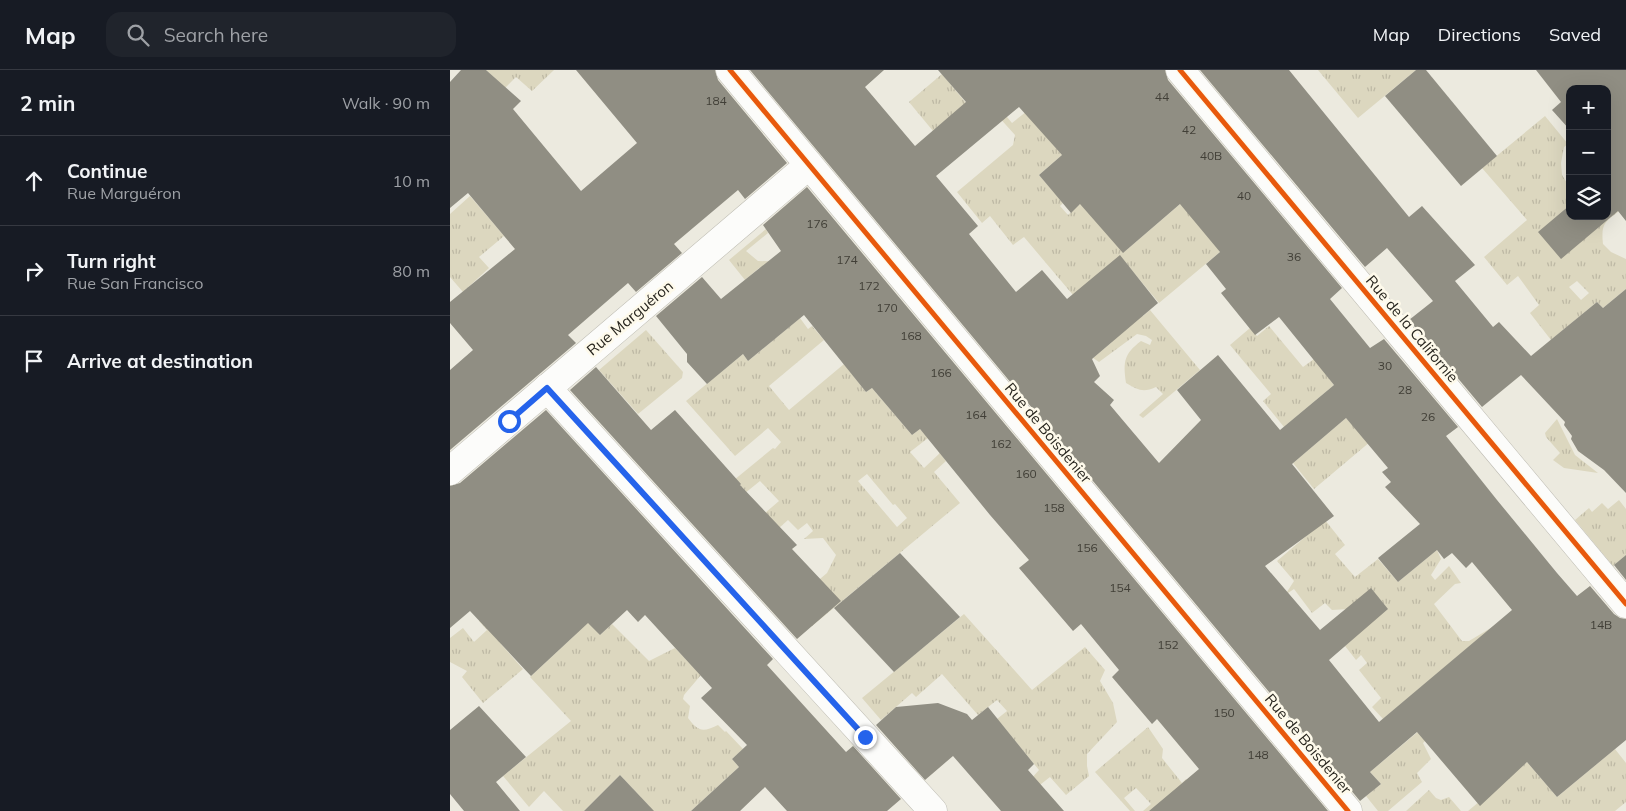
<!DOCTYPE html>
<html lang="en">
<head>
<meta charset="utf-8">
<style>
  :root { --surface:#171b24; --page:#20242c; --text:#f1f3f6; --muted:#9ea1a6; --line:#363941 }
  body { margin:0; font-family:Mulish,sans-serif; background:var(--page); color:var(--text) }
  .controls { position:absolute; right:15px; top:15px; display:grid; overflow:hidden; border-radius:10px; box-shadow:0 5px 20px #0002 }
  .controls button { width:45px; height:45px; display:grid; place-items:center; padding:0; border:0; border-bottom:1px solid var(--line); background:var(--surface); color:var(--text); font:25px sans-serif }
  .stop { position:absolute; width:15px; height:15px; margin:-11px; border:4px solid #2563eb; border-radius:50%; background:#fff }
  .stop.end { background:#2563eb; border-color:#fff; box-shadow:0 1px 5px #0008 }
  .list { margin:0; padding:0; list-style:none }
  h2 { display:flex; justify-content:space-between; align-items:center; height:65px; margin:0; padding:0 20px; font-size:21px }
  h2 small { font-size:16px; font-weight:400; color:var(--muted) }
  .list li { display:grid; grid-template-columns:32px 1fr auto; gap:15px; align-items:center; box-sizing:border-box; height:90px; padding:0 20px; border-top:1px solid var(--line) }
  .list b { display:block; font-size:19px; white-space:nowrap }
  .list p { margin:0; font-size:16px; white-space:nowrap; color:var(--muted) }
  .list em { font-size:16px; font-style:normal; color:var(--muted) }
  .icon { flex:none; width:28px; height:28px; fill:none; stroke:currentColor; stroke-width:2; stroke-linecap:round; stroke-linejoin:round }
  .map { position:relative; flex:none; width:1176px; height:741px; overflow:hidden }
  header { display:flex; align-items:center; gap:30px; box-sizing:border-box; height:70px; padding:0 25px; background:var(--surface); border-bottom:1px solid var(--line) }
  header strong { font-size:24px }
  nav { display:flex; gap:28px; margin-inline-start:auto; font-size:18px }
  .search { width:350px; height:45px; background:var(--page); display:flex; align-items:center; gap:12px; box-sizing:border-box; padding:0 18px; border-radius:15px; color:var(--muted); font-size:19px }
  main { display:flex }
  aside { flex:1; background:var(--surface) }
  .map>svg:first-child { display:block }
  .grass { fill:url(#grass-tufts); fill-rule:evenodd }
  .building { fill:#908e83; fill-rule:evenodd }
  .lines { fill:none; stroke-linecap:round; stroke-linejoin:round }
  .street-casing { stroke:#bdbbb2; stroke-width:29 }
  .secondary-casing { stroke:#bdbbb2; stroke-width:29 }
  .street { stroke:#fcfcfa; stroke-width:28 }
  .secondary { stroke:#fcfcfa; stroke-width:28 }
  .cycleway-casing { stroke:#fefaeb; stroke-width:8 }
  .cycleway { stroke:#e8590c; stroke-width:5 }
  .route { stroke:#2563eb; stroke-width:6 }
  .labels { text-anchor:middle; stroke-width:5; stroke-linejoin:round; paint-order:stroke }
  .number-label { font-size:12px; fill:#413f37 }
  .street-label { font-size:15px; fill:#27251e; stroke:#fefaeb }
</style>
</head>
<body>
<header>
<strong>Map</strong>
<div class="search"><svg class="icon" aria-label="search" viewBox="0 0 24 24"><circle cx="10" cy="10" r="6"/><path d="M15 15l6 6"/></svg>Search here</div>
<nav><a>Map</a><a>Directions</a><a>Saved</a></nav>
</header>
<main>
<aside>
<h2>2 min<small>Walk · 90 m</small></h2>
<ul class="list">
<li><svg class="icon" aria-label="ahead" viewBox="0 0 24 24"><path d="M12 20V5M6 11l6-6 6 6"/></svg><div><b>Continue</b><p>Rue Marguéron</p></div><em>10 m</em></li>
<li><svg class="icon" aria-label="right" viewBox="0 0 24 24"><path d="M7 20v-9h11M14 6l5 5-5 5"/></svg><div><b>Turn right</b><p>Rue San Francisco</p></div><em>80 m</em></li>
<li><svg class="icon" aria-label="arrive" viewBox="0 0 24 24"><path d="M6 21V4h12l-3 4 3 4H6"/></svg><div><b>Arrive at destination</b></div></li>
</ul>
</aside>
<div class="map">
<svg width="1176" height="741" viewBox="0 0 1176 741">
  <defs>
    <pattern id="grass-tufts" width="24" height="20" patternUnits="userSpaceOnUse" patternTransform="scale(1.25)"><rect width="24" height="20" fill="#dcd7bf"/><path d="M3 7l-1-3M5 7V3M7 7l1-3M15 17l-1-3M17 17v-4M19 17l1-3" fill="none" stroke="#bdb8a4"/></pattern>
  </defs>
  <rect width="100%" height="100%" fill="#eceadf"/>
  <g class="grass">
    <path d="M36,0H104L82,21L66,7L55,18Z"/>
    <path d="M868,0H966L908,48Z"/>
    <path d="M492,4L516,33L483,61L459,32Z"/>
    <path d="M591,30L596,66L612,85L589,105L613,133L610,136L618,145L631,133L674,182L736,129L770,182L709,233L670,186L623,225L574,167L563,175L540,146L532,153L507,122L563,75L565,65L547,45L552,41L562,53Z"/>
    <path d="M1095,46L1118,74L1114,77L1111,93L1112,105L1120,118V146H1157V128L1169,141C1154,153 1151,154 1153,174L1161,182L1176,189V219L1153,238L1147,232L1101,270L1080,243L1089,235L1068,206L1057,215L1034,187L1077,150L1032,98ZM1127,211L1139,223L1131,230L1119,217Z"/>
    <path d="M20,126L98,217L54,166L29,187L39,198L13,222L0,207V144Z"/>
    <path d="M316,159L318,163L296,181L308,191L343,192L309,198L295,210L279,190Z"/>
    <path d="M672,222L693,246L700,240L750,300L693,348L689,345L713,324L706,317C693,323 688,320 676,313C673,291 674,284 691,271L700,275L702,270L696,266L687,264L649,292L643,288L662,272Z"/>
    <path d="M350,248L358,259L362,256L374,270L319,316L339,340L394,294L416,322L422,318L462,365L470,359L478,368L460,382L474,398L490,383L496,391L484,402L510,433L362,556L358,519L377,503L386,485L373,468L354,469L363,461L357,453L348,460L338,450L329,458L315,443L329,431L310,411L284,432L273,419L323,378L325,379L331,372L318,358L285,386L236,331L293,284L298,291ZM417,404L443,435L445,434L457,448L447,457L408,411Z"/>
    <path d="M819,256L853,297L864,289L884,315L834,357L813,331L821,324L780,275L800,258L807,266Z"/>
    <path d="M196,260L233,302L232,308L188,344L149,300Z"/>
    <path d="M896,348L909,362L927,366L864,419L843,393Z"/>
    <path d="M1107,349L1125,385L1148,403L1114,398L1103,390L1110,383L1096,367L1095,363Z"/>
    <path d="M1169,430L1176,439V485L1163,496L1125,450L1139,438L1142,442L1152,433L1158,439Z"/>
    <path d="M875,450L895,475L885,484L905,507L928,489L948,512L987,480L991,489L981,505L985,510L999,496L1011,513L1005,514L984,534L1012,571H1019L1044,556L933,649L922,637L931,628L909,600L917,593L911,585L906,590L895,576L906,566L897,555L899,539L882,540L875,533L862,543L844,519L835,525L844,511L827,491Z"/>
    <path d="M85,470L150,565L162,554L199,591L225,578L251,605L234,625L233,629L240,636L238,648C248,661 252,663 268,655L275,662L276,661L293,679L282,689L289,697L241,741H199V736L170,705L134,741H113L94,721L79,737L53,706L121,651L80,607L126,564L96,530L51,574L73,599L33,633L12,607L17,601L0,592V568L13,558L24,572L37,560L29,551L74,511Z"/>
    <path d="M514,544L582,620L635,577L655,600L650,611L663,633L667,652L637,684V696L639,706L616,725L600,707L586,718L580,710L589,700L547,649L557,641L547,630L528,645L492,604L466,627L462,623L431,650L412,628Z"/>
    <path d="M1007,629L1011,635L973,673L981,689L967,703L972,712L938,741H928L916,726L931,714L920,702Z"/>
    <path d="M698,657L713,679L712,688L732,713L736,709L763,741H693L701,734L686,718L674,728L685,741H680L645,702Z"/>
    <path d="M1165,679L1176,693V732L1165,741H1018L1077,692L1107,727Z"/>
    <path d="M979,720L986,728L991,730L999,727L1011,741H956Z"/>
  </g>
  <g class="building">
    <path d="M11,0H36L71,31L63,39L131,121L187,73L126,0H265L268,10L337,93L295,129L288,120L224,174L232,183L186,222L178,213L118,265L126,273L0,380V300L23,280L0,253V232L65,179L18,123L0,138V12Z"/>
    <path d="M300,0H434L415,17L465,76L516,32L488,0H715L718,10L892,218L880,229L920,278L934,269L1008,357L996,366L1047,430L1107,503L1127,526L1140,516L1164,544L1170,548L1176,549V670L1107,727L1077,692L1030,736L967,662L920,702L931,714L910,731ZM569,37L612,85L589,105L621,143L630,134L673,183L730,134L770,182L756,194L776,219L771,223L805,265L829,247L884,315L830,360L768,285L727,320L751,350L709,393L660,335L664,330L644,312L650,306L642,289L708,233L670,185L617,229L592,200L566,222L519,164L528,156L486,106ZM896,348L938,398L932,402L941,412L935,417L970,454L928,488L948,512L987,480L994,489L1002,483L1016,498L1022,492L1062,540L929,652L879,590L938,539L921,518L870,560L815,496L884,446L842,394Z"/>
    <path d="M750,0H839L959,147L972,136L1025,195L1005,211L1043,257L1049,252L1081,286L1147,232L1153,238L1176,219V423L1154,400L1128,381L1121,369L1122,366L1114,355L1115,352L1071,305L1032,337L959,250L983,231L937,178L915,197Z"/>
    <path d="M966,0H976L1047,86L1011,116L935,26Z"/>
    <path d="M1086,0H1176V151L1168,141L1111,189L1088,162L1120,135V146H1157V19H1120V60L1102,40L1111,32Z"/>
    <path d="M357,117L878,741H699L749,699L707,649L702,654L662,607L669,600L631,554L623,561L569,498L579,490L540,445L470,359L462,365L422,318L416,322L354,245L298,291L293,284L257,314L237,292V284L206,246L252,207L271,229L331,181L313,155Z"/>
    <path d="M146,297L201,360L225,340L291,414L290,415L347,475L342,479L391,531L347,569L120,320Z"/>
    <path d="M96,340L323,589L317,595L396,682L403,676L451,729L437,741H337L315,717L290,741H241L289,697L282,689L297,675L251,628L262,618L195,545L188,552L177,540L150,565L138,553L81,606L20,541L0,558V416L10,413Z"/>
    <path d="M450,483L510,547L444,602L384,538Z"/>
    <path d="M1176,485V510L1164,495Z"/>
    <path d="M488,633L517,644L522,650L538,637L584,694L578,700L614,741H551L503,686L475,710L426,655L446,637Z"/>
    <path d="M29,636L76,687L46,712L70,741H14L0,724V660Z"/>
    <path d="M170,705L204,741H134Z"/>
  </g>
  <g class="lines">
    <defs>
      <g id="street">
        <path d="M730,0L1176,534"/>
        <path d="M97,318L483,741"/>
        <path d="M0,401L359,95"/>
      </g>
      <path id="secondary" d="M280,0L898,741"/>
    </defs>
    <use href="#street" class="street-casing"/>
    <use href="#secondary" class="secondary-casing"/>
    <use href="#street" class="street"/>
    <use href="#secondary" class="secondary"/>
    <defs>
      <g id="cycleway">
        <path d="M280,0L898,741"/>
        <path d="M730,0L1176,534"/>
      </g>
    </defs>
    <use href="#cycleway" class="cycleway-casing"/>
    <use href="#cycleway" class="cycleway"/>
  </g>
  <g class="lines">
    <path class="route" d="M59,351L97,318L415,667"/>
  </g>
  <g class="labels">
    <g class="number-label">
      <text x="712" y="31">44</text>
      <text x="266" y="35">184</text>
      <text x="739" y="64">42</text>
      <text x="761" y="90">40B</text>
      <text x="794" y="130">40</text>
      <text x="367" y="158">176</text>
      <text x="844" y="191">36</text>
      <text x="397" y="194">174</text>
      <text x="419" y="220">172</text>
      <text x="437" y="242">170</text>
      <text x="461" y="270">168</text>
      <text x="935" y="300">30</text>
      <text x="491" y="307">166</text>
      <text x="955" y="324">28</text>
      <text x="526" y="349">164</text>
      <text x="978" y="351">26</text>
      <text x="551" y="378">162</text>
      <text x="576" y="408">160</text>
      <text x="604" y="442">158</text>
      <text x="637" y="482">156</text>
      <text x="670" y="522">154</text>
      <text x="1151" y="559">14B</text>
      <text x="718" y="579">152</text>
      <text x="774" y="647">150</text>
      <text x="808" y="689">148</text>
    </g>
    <g class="street-label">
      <text transform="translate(180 248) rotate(-40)" y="5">Rue Marguéron</text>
      <text transform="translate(962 259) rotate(50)" y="5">Rue de la Californie</text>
      <text transform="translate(598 363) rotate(50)" y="5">Rue de Boisdenier</text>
      <text transform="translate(858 674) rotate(50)" y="5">Rue de Boisdenier</text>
    </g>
  </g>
</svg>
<div class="controls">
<button>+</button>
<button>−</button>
<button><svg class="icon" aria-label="layers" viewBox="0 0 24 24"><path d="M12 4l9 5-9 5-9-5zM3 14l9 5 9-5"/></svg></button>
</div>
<div class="stop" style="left:59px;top:351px"></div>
<div class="stop end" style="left:415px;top:667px"></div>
</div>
</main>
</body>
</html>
